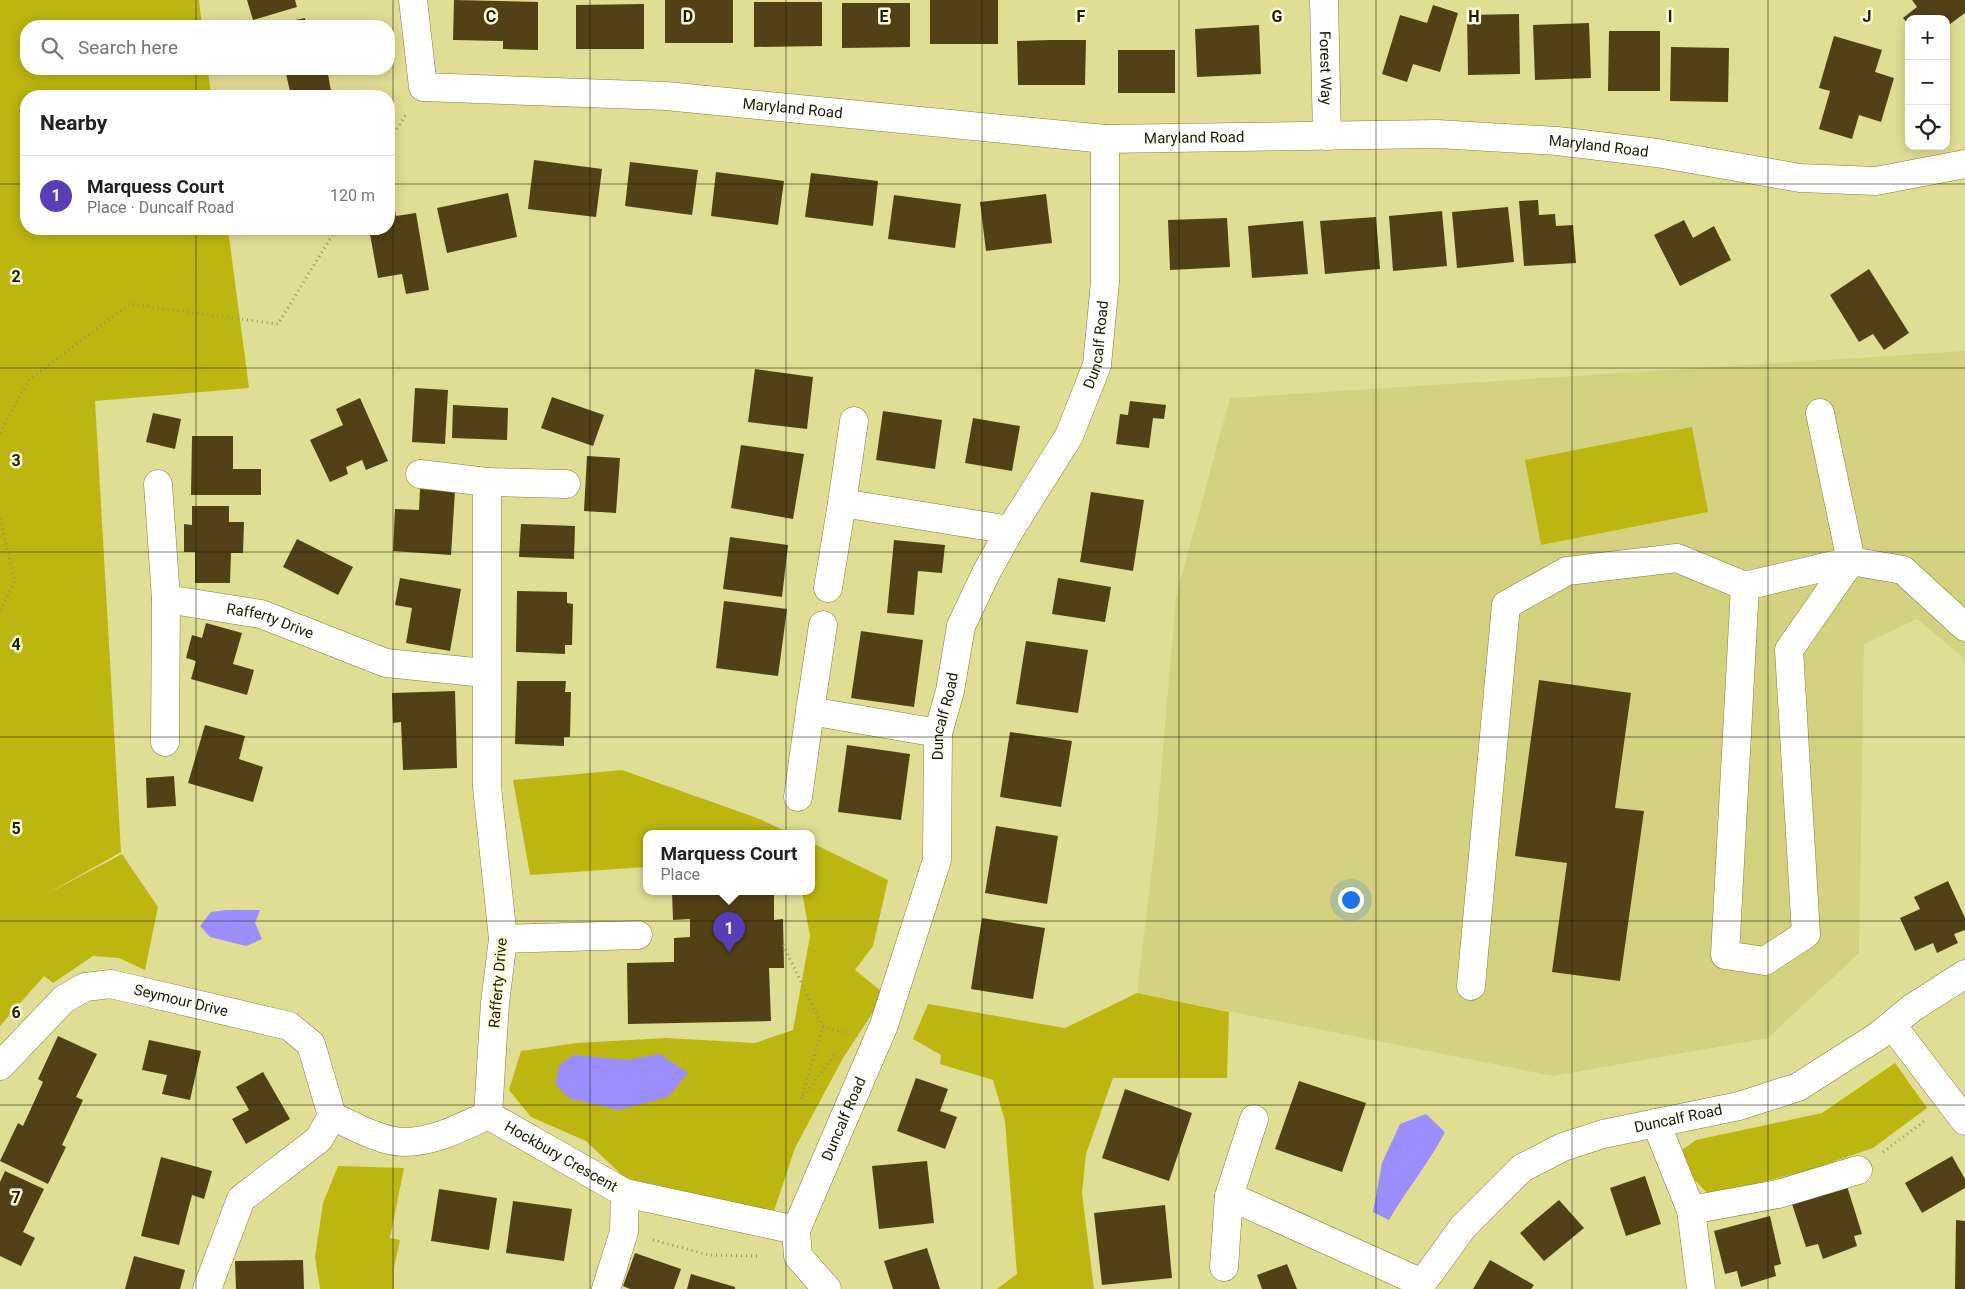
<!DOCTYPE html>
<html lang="en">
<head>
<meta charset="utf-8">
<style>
  :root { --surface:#fff; --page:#f2f2f2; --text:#202124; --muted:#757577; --line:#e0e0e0; --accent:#583eb6 }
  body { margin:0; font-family:Roboto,sans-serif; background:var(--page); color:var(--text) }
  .controls { position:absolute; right:15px; top:15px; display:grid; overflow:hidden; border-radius:10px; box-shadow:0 2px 12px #0003 }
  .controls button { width:45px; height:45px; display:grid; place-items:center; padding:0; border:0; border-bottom:1px solid var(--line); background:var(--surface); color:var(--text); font:25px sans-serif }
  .you { position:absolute; left:1350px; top:899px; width:18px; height:18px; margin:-12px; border:4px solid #fff; border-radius:50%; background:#1a73e8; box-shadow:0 0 0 8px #1a73e833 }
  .badge { display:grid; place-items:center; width:32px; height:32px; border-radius:50%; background:var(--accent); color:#fff; font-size:16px; font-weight:700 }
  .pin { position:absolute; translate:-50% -41px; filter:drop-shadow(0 1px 2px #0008) }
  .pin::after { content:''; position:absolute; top:26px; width:18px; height:15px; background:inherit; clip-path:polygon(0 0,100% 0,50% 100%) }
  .popup { position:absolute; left:643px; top:830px; width:172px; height:65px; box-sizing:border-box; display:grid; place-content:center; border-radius:10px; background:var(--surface); filter:drop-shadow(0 1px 4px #0005); font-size:16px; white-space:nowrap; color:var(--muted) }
  .popup b { font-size:19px; color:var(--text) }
  .popup::after { content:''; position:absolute; left:50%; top:100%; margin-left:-10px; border:10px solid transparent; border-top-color:var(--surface) }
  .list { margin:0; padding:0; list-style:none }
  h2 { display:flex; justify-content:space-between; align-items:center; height:65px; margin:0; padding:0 20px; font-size:21px }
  h2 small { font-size:16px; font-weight:400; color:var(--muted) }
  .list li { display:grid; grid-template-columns:32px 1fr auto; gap:15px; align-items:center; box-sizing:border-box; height:80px; padding:0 20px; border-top:1px solid var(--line) }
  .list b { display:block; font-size:19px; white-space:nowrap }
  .list p { margin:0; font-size:16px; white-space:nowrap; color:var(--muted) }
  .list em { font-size:16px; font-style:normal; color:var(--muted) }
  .icon { flex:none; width:28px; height:28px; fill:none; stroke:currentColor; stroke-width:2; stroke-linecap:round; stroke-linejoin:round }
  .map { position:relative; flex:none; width:1965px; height:1289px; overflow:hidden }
  .search { position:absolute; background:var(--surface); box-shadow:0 2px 12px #0003; left:20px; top:20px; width:375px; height:55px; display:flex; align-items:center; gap:12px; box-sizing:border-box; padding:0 18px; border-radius:20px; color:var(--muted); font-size:19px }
  .panel { position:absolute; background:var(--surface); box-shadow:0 2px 12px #0003; left:20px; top:90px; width:375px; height:145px; border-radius:20px }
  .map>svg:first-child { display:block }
  .built { fill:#d4d280 }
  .green { fill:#bcb610 }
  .water { fill:#9c8eff }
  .building { fill:#524115 }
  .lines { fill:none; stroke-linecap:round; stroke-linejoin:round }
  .minor-casing { stroke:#827f37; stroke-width:29 }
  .path { stroke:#98965e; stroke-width:3; stroke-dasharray:1 4; stroke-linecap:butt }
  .minor { stroke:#fff; stroke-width:28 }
  .grid { fill:none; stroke:#1c1b00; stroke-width:1; stroke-opacity:0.55 }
  .labels { text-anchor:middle; stroke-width:5; stroke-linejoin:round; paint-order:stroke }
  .street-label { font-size:15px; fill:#1c1b00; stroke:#fdfdd9 }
  .grid-label { font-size:16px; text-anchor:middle; font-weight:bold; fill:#1c1b00; stroke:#fdfdd9; stroke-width:5; stroke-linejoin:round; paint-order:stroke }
</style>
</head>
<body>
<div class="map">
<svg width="1965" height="1289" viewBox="0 0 1965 1289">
  <rect width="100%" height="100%" fill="#e0de94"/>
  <path class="built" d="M1965,351V659L1917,619L1864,644L1859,953L1768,1038L1553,1076L1137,993L1155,844L1176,597L1230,398Z"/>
  <g class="green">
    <path d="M0,0H199L202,26H26V69H208L211,96H26V229H228L249,388L95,401L121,852L45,895L122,854L158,907L145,970L119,958L93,956L53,983L44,976L0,1026Z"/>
    <path d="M1692,427L1708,512L1541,545L1525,460Z"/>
    <path d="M622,770L757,818L792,834H646V867L530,875L513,780Z"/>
    <path d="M812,843L888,880L873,946L855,970L885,994L843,1058L795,1148L774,1211L625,1178L586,1141L531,1117L509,1090L521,1051L577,1043L666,1038L755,1043L793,1030L810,936L802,892H812Z"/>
    <path d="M1137,993L1229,1012L1227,1078H1113L1086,1154L1082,1193L1094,1289H997L1017,1274L1005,1121L993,1080L940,1064L941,1055L913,1039L928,1004L1065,1028Z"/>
    <path d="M1895,1063L1927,1108L1873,1148L1812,1169L1710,1196L1690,1175L1682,1150L1696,1140L1822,1113Z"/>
    <path d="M338,1166L404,1168L390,1238L400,1240L394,1268V1289H320L315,1257L323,1203Z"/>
  </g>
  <g class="water">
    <path d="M226,910H260L255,923L262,939L246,946L210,937L200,926L211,912Z"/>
    <path d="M660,1054L688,1073L668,1097L618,1110L569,1098L555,1084L560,1064L574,1055L628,1060Z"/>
    <path d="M1426,1114L1445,1132C1429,1163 1406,1190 1389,1220L1373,1212L1382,1163L1400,1124Z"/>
  </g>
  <g class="building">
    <path d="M247,0H295L297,7L253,20Z"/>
    <path d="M454,0L538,2V50L503,49V41L453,40Z"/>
    <rect x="665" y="0" width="68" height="43"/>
    <rect x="930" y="0" width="68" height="44"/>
    <path d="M1912,0H1965V13L1946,27V19H1909V25L1903,18L1917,7Z"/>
    <path d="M754,2H822V46L754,47Z"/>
    <path d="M842,3H910V47L842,48Z"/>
    <path d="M644,4V49H576V5Z"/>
    <path d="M1433,5L1458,13L1440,72L1413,64L1407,82L1382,74L1400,15L1427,23Z"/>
    <path d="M1519,14L1520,74L1468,75L1467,15Z"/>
    <path d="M305,18L307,26H270V25Z"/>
    <path d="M1589,23L1591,78L1535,80L1533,25Z"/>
    <path d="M1259,25L1261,74L1197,77L1195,29Z"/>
    <path d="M1609,31H1660V91H1608Z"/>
    <path d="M1834,36L1882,50L1875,72L1894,78L1881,122L1859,115L1852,139L1819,129L1830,91L1819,88Z"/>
    <path d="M1051,40H1086L1085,85H1018L1017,41Z"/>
    <path d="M1671,47L1729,48L1728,102L1670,101Z"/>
    <rect x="1118" y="50" width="57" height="43"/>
    <path d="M285,69H327L332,96H291Z"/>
    <path d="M534,160L602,169L596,217L528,209Z"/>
    <path d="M630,162L698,170L692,215L625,206Z"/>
    <path d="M716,172L784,181L778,225L711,216Z"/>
    <path d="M811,173L878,181L873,226L805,217Z"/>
    <path d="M508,193L517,237L447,253L437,208Z"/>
    <path d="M1046,194L1052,243L986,251L980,202Z"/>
    <path d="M894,195L961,204L955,248L888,239Z"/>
    <path d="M389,196H392L396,216L416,213L429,290L406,294L402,274L378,278L369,229H389Z"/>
    <path d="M1538,200L1539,215L1555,214L1556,226L1573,225L1576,263L1524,266L1519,201Z"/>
    <path d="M1508,207L1514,262L1457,268L1452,212Z"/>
    <path d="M1442,211L1447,266L1393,271L1389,216Z"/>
    <path d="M1376,217L1380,269L1325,274L1320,221Z"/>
    <path d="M1227,218L1230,267L1170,270L1168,220Z"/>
    <path d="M1684,220L1693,238L1714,226L1731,260L1680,286L1654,235Z"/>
    <path d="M1303,221L1308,274L1252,278L1248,226Z"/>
    <path d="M1869,269L1909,333L1884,350L1873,334L1859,342L1830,295Z"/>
    <path d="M755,369L813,377L807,429L748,422Z"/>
    <path d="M415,388L448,390L445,444L412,442Z"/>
    <path d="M552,397L604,415L593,446L541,428Z"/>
    <path d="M360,398L388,461L366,470L362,460L346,467L348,474L330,482L310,440L343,425L336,409Z"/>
    <path d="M1130,401L1166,405L1164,419L1153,418L1149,448L1116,444L1120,414L1128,415Z"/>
    <path d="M453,405L508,408L507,440L452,438Z"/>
    <path d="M883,411L942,420L935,469L876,460Z"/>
    <path d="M153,413L181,419L175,449L146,442Z"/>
    <path d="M973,418L1020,426L1012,471L965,463Z"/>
    <path d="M192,436H233V469H261V495H191Z"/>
    <path d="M741,445L804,454L793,519L731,508Z"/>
    <path d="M587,456L620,458L616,513L584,511Z"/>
    <path d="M420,489L455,491L451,555L393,551L395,509L419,510Z"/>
    <path d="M1091,492L1144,500L1133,571L1080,562Z"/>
    <path d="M192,506H229V522H244L243,553H231L230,583H195V552H184V524L192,525Z"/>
    <path d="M521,524L575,526L574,559L519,557Z"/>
    <path d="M730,537L788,545L782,597L723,589Z"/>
    <path d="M297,539L353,567L338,595L283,567Z"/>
    <path d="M894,540L945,545L942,573L918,571L914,615L887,613Z"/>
    <path d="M400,578L461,589L450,651L406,643L412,608L395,605Z"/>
    <path d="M1058,578L1111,587L1105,622L1052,614Z"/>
    <path d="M517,591L567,592V603L573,604L572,645H565V654L516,652Z"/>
    <path d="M724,601L787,609L778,676L716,668Z"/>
    <path d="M206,623L242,633L233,664L254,670L247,695L191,679L196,661L186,658L192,635L202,638Z"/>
    <path d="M861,631L923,640L914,707L851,698Z"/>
    <path d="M1026,641L1088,650L1078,713L1016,704Z"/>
    <path d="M1539,680L1631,693L1615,808L1644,811L1620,981L1552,972L1567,863L1515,856Z"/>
    <path d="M517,681H566L565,692H571L570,737H564V746L515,744Z"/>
    <path d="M455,691L457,768L403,770L401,722L393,723L392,693Z"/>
    <path d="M205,725L245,736L239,759L263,767L253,802L188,783Z"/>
    <path d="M1010,732L1072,741L1061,807L1000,797Z"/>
    <path d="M847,745L910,754L901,820L838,812Z"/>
    <path d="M174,776L176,806L147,808L146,778Z"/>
    <path d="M996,826L1058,836L1047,904L985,893Z"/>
    <path d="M1948,881L1965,918V930L1954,934L1958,943L1937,953L1933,943L1915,951L1900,918L1920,909L1914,897Z"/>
    <path d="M672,892H774V920L783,919L784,968H769L771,1021L628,1024L627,963L674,962V938L690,937V919L673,920Z"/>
    <path d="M982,918L1045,928L1033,999L971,989Z"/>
    <path d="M58,1036L97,1054L76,1097L83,1100L62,1145L66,1147L48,1184L0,1161L18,1123L23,1126L43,1082L38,1079Z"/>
    <path d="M149,1040L201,1051L190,1100L162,1094L167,1075L142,1070Z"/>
    <path d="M263,1072L290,1119L246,1144L232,1119L249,1110L236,1087Z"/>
    <path d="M916,1078L948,1089L940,1111L957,1117L945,1149L897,1131Z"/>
    <path d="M1299,1081L1366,1103L1342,1172L1275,1149Z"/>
    <path d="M1125,1089L1192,1113L1169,1181L1102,1158Z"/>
    <path d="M1952,1156L1965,1179V1188L1922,1213L1905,1183Z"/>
    <path d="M161,1157L212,1171L204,1199L192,1195L179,1245L141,1236Z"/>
    <path d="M927,1161L934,1223L879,1229L872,1166Z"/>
    <path d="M5,1171L44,1189L23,1232L35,1238L21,1266L0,1256V1182Z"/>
    <path d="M1645,1176L1661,1224L1626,1236L1610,1188Z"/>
    <path d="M1847,1186L1862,1234L1854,1236L1857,1246L1823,1259L1818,1244L1806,1247L1792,1204Z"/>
    <path d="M439,1189L497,1198L489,1250L431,1241Z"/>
    <path d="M1559,1200L1584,1228L1544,1261L1520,1233Z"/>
    <path d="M513,1201L572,1209L564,1261L506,1253Z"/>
    <path d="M1165,1205L1172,1278L1102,1285L1094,1213Z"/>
    <path d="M1770,1216L1781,1264L1774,1266L1776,1276L1741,1287L1737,1271L1725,1274L1714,1231Z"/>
    <path d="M1956,1220L1965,1221V1289H1955Z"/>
    <path d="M927,1248L940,1289H893L884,1261Z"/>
    <path d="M635,1253L681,1269L674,1289H630L623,1286Z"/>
    <path d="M134,1256L185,1270L180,1289H125Z"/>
    <path d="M303,1260L304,1289H236L235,1261Z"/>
    <path d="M1490,1260L1534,1285L1531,1289H1473Z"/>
    <path d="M1287,1264L1297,1289H1262L1257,1275Z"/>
    <path d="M691,1274L735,1287V1289H687Z"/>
  </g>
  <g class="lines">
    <defs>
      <g id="minor">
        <path id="s1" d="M413,0L423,87L666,96L1105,139L1437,134L1557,141L1657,153L1800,178L1876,181L1965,164"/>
        <path id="s2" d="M1324,0L1327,136"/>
        <path d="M1820,413L1851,561L1789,650L1806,934L1765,961L1725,955L1745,586L1851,561L1903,570L1965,627"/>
        <path d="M420,474L487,482V787L503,939L495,1003L488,1115"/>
        <path d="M487,482L566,484"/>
        <path id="s3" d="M158,484L166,599L261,614L386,663L485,673"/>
        <path d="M842,503L854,421"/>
        <path d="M828,588L842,503L1010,530"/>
        <path d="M823,625L810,711L938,733"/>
        <path d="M165,742L166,599"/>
        <path d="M798,797L810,711"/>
        <path d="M503,939L638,935"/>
        <path d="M1471,986L1506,605L1567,571L1677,558L1745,586"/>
        <path d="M1892,1025L1965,1121"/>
        <path id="s4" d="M0,1066L64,999L85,987L111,984L289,1026L311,1044L332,1116L319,1139L241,1199L207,1289"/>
        <path id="s5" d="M488,1115L625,1193L624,1232L606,1289"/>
        <path d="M332,1116C354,1126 379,1141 404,1142C434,1142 462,1127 488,1115"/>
        <path d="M1254,1119L1229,1196L1422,1283"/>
        <path d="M1656,1123L1691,1210L1701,1289"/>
        <path d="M625,1193L796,1230"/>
        <path d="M1691,1210L1778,1194L1858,1170"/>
        <path d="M1224,1267L1229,1196"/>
        <path id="s6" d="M827,1289L798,1256L796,1230L884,1025L937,860L938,733L950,691L961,626L986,573L1010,530L1069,436L1097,365L1105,282V139"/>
        <path id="s7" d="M1418,1289L1463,1227L1522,1168L1563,1147L1603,1134L1739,1106L1798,1087L1878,1036L1912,1008L1965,974"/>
      </g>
    </defs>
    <use href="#minor" class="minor-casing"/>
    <g class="path">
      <path d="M389,142L407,113"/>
      <path d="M0,433L28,381L129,304L278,324L336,229"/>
      <path d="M0,519L15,581L0,612"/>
      <path d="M783,945L823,1027L801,1099L836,1053"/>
      <path d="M823,1027L846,1033"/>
      <path d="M1883,1152L1926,1120"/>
      <path d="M653,1240L709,1255L758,1256"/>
    </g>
    <use href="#minor" class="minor"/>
  </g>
  <path class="grid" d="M196,0V26M393,0V1289M590,0V1289M786,0V1289M982,0V1289M1179,0V1289M1376,0V1289M1572,0V1289M1768,0V1289M196,69V96M0,184H26M389,184H1965M196,229V1289M0,368H1965M0,552H1965M0,737H1965M0,921H1965M0,1105H1965"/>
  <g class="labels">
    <g class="street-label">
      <text dy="5" stroke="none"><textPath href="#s2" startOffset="68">Forest Way</textPath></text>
      <text dy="5" stroke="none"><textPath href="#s1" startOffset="458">Maryland Road</textPath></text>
      <text dy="5" stroke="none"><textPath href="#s1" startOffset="861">Maryland Road</textPath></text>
      <text dy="5" stroke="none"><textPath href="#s1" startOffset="1266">Maryland Road</textPath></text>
      <text dy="5" stroke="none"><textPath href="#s6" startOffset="1018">Duncalf Road</textPath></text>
      <text dy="5" stroke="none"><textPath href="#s3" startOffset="222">Rafferty Drive</textPath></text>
      <text dy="5" stroke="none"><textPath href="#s6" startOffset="611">Duncalf Road</textPath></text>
      <text transform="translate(498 983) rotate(-85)" y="5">Rafferty Drive</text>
      <text dy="5" stroke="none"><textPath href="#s4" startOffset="215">Seymour Drive</textPath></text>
      <text dy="5" stroke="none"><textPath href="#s6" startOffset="191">Duncalf Road</textPath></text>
      <text dy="5" stroke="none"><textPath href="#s7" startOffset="325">Duncalf Road</textPath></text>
      <text dy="5" stroke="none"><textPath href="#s5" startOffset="84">Hockbury Crescent</textPath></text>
    </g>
  </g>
  <g class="grid-label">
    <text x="491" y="22">C</text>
    <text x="688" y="22">D</text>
    <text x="884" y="22">E</text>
    <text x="1081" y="22">F</text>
    <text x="1277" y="22">G</text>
    <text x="1474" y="22">H</text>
    <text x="1670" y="22">I</text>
    <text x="1867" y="22">J</text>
    <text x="16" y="282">2</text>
    <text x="16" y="466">3</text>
    <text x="16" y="650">4</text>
    <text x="16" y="834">5</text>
    <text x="16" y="1018">6</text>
    <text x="16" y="1203">7</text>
  </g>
</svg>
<div class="controls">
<button>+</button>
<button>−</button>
<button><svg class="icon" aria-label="locate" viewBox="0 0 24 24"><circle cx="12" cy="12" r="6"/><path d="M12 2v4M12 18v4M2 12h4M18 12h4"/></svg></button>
</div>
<div class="you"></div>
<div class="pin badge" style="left:729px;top:953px">1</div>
<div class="popup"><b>Marquess Court</b>Place</div>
<div class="search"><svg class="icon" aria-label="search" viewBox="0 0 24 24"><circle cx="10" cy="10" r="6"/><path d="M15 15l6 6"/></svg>Search here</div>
<section class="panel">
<h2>Nearby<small></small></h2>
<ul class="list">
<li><span class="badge">1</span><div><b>Marquess Court</b><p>Place · Duncalf Road</p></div><em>120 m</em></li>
</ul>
</section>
</div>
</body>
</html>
